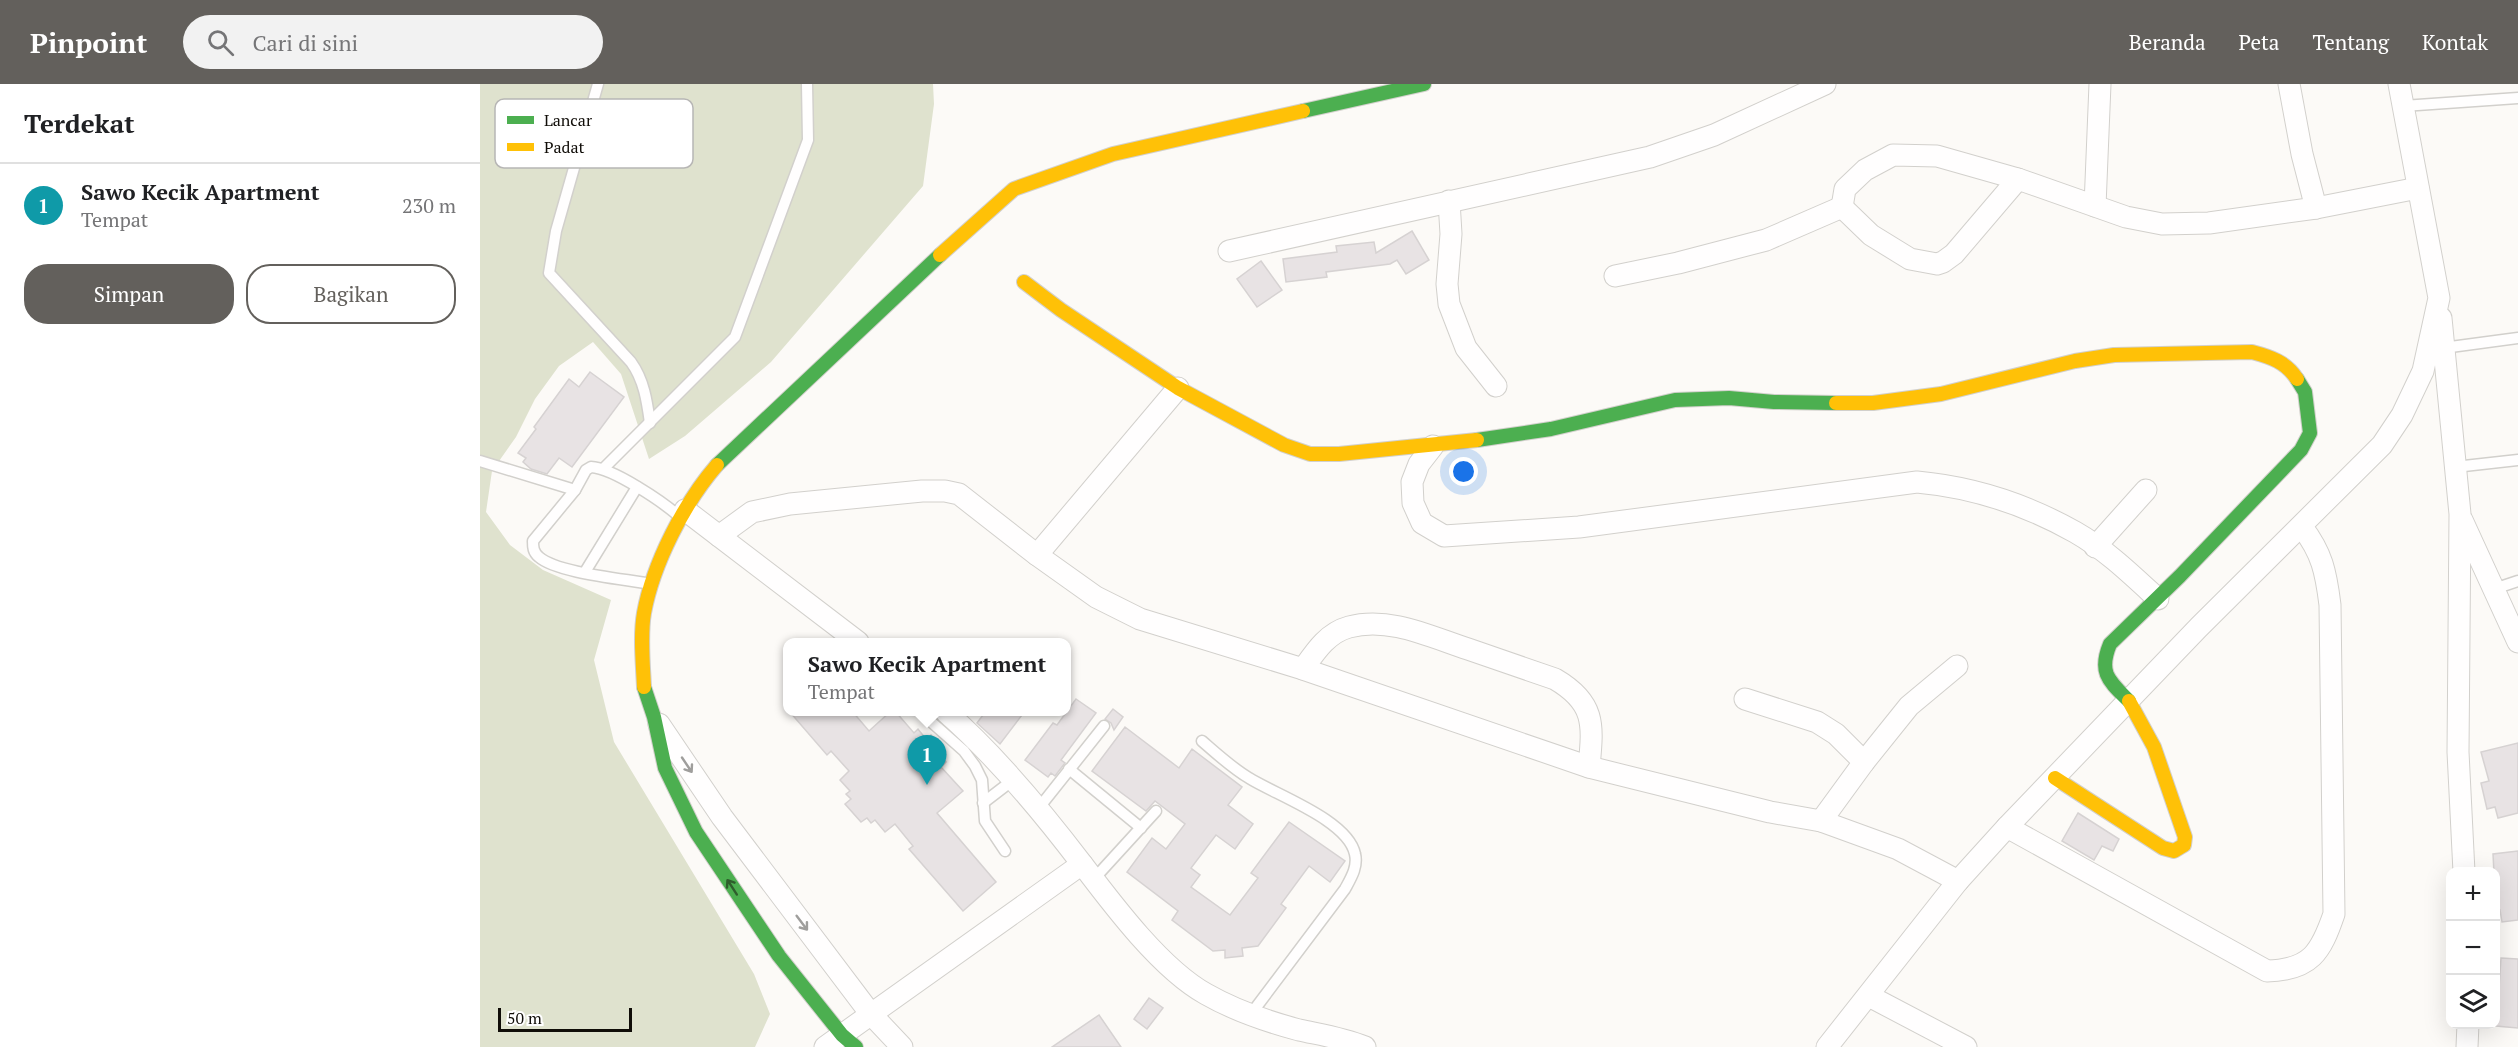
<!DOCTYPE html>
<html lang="id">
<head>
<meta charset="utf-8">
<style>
  :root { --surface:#fff; --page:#f2f2f2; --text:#202124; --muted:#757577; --line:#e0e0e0; --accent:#63605c }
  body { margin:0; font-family:"PT Serif",serif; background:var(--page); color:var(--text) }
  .controls { position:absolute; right:18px; bottom:18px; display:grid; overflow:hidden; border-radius:12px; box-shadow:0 6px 24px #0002 }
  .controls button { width:54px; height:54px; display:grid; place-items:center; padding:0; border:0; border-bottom:2px solid var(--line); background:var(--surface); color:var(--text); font:30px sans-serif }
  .scale { position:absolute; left:18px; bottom:15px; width:134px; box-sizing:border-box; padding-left:6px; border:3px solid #100d08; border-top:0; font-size:16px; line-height:21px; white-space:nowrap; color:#100d08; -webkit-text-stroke:4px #fff; paint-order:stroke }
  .you { position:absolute; left:984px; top:388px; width:21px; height:21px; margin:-15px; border:4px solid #fff; border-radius:50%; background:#1a73e8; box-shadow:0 0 0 9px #1a73e833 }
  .badge { display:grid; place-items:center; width:39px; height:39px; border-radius:50%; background:var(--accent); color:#fff; font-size:20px; font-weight:700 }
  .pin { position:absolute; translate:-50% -50px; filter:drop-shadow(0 2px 3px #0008) }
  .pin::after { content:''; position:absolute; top:32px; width:21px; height:18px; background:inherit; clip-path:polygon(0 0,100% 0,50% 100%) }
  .popup { position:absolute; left:303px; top:554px; width:288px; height:78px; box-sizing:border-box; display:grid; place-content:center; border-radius:12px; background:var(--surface); filter:drop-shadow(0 2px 4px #0005); font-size:20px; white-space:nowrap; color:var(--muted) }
  .popup b { font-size:22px; color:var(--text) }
  .popup::after { content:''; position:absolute; left:50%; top:100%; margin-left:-12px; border:12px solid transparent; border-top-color:var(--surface) }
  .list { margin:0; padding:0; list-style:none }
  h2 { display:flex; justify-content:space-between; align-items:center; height:78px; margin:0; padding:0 24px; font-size:26px }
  h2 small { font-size:20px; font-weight:400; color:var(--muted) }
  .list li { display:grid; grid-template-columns:39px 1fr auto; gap:18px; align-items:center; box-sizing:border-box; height:84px; padding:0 24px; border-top:2px solid var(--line) }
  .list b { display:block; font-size:22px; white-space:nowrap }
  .list p { margin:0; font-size:20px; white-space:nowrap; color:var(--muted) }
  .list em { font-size:20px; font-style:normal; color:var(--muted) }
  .actions { display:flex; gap:12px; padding:18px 24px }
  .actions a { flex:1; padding:14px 0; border:2px solid var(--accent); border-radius:24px; text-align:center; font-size:21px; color:var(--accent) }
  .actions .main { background:var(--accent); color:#fff }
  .icon { flex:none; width:33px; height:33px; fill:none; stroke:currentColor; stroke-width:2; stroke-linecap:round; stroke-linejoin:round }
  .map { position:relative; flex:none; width:2038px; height:963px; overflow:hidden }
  header { display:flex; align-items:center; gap:36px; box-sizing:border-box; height:84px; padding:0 30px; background:var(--accent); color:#fff }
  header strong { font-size:28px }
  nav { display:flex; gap:33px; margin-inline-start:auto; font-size:21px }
  .search { width:420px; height:54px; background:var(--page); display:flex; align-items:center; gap:15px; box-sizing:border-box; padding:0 21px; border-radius:33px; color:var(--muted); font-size:22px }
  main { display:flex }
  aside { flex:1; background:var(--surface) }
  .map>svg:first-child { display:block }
  .green { fill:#dfe2ce }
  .building { fill:#e8e3e4; stroke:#d6d2d2; stroke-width:1.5 }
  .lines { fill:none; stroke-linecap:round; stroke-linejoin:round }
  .lane-casing { stroke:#d2d0cc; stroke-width:13 }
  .street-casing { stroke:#d2d0cc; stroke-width:23 }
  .fast-casing { stroke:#d2d0cc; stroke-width:16 }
  .slow-casing { stroke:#d2d0cc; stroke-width:16 }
  .lane { stroke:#fffefe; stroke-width:10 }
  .street { stroke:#fffefe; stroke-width:21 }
  .fast { stroke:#4caf50; stroke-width:14 }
  .slow { stroke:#ffc107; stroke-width:14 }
  .oneway { stroke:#9f9e9c }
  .oneway2 { stroke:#2e5e2c }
  .key { fill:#fff; stroke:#b7b6b5; stroke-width:1.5 }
  .key-label { font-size:16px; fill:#100d08 }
</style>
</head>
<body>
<header>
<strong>Pinpoint</strong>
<div class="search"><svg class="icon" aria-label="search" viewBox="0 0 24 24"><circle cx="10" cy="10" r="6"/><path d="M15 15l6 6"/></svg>Cari di sini</div>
<nav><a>Beranda</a><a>Peta</a><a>Tentang</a><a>Kontak</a></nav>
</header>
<main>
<aside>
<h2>Terdekat<small></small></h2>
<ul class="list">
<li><span class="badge" style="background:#0f9aa8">1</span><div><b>Sawo Kecik Apartment</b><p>Tempat</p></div><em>230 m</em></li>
</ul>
<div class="actions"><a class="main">Simpan</a><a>Bagikan</a></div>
</aside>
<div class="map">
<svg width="2038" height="963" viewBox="0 0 2038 963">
  <rect width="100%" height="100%" fill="#fcfaf7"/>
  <path class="green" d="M0,0H453L454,20L443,102L291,278L205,352L169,375L141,290L113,258L79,282L55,315L36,353L12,387L6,428L30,461L63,486L131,516L114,576L134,658L274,890L290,930L275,963H0Z"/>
  <g class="building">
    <path d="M932,147L949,176L926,190L917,176L910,180L846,188L847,193L806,198L803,175L857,168L856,162L894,158L896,169Z"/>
    <path d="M781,177L802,206L777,223L757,195Z"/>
    <path d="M110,288L144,313L92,383L79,374L67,390L51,385L43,378L46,374L38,369L56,345L54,343L89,295L99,303Z"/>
    <path d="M596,615L616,629L581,676L585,679L575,692L571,689L568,693L545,676L573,639L577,641Z"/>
    <path d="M633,625L643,633L634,646L631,639L625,635Z"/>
    <path d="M309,627H372L389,647L411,627H415L434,649L438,645L446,655L451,651L464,665L459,669L466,678L461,683L483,707L457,729L516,798L483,827L429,765L433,762L415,740L405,748L395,736L391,739L387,734L381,738L365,720L371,715L366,710L370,707L360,696L369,687L351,667L347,671Z"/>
    <path d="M506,627H545L520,660L497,639Z"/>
    <path d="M645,643L699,684L712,665L762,703L748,721L773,740L755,765L736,751L711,784L720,791L711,803L750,831L778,794L771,789L809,738L865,777L850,798L829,782L801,820L806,824L778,862L762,864L763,872L745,874V866L733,867L692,836L698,827L647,788L672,754L686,765L705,740L675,717L666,727L612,687Z"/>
    <path d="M2038,659V729L2018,734L2015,723L2007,725L2001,699L2009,697L2001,668Z"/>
    <path d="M1598,729L1639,755L1633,767L1622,762L1614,776L1582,757Z"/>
    <path d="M2038,767V836L2022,838L2020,826L2016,827L2013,770Z"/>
    <path d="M2021,874L2038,875V944L2016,942V904H2019Z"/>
    <path d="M669,914L683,924L667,945L654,935Z"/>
    <path d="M619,931L641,963H572Z"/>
  </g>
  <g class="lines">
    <defs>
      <g id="lane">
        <path d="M118,0L76,147L69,189L151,278C164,296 167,317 170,339"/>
        <path d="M1923,22L2038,14"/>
        <path d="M1963,264L2038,254"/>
        <path d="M0,377L95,406"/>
        <path d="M1975,383L2038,376"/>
        <path d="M123,385L255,253L328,56L327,0"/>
        <path d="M105,488L157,403"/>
        <path d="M171,500C145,495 77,489 59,473C53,468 53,463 53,457L95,406L106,386L111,383C133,384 183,418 200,433"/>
        <path d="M2014,505L2038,497"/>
        <path d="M440,628L484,667L495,682L502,696L505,737L525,767"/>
        <path d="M722,657C737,670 752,684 769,694C796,711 868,736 875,770C878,783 871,794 865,805L771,930"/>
        <path d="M589,685L661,744"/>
        <path d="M503,719L533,696"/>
        <path d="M558,725L624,642"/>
        <path d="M613,796L676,727"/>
      </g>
      <g id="street">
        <path d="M1809,0L1822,70L1836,124"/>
        <path d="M969,117L971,150L967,200L969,220L986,264L1016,302"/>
        <path d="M1615,122L1620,0"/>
        <path d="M1362,123L1365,105L1385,86L1413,71L1457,72L1538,95L1646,133L1682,140L1729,139L1836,124L1938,104"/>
        <path d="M1362,123L1391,151L1430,175L1457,180L1463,178L1474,170L1538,95"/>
        <path d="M749,167L1170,73L1234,51L1345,0"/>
        <path d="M1135,192L1198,179L1286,156L1362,123"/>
        <path d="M1961,234L1980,430L1978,668L1984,788"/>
        <path d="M953,362L939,380L932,398L933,419L942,439L964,452L1099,443L1437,398C1492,403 1547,421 1595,448C1625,465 1652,491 1678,515"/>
        <path d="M205,426L378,558"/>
        <path d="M1982,436L2038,558"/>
        <path d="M239,452L272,428L310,420L442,407H465L479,410L557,471L616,513L660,535L823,585L1109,683L1290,728L1341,737L1418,765L1478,797"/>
        <path d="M1615,463L1666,406"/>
        <path d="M557,471L698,304"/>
        <path d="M823,585C835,568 847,549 869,543C909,532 951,553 988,565C1017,575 1046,585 1075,595C1116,619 1113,641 1109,683"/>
        <path d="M1265,615L1337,638L1356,650L1384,678"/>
        <path d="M466,628C516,672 561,726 602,780C633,821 681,885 726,910C754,926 789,938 819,946C842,951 863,954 885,963"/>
        <path d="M179,640L242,733L390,929L422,963"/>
        <path d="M1341,737L1384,678L1429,622L1477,582"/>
        <path d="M1527,743L1787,887C1831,886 1841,868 1854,830L1850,521C1846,488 1842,469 1822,443"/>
        <path d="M1389,912L1486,963"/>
        <path d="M345,963L602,780"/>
        <path d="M1347,963L1478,797L1527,743L1719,543L1902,361L1922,331L1943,287L1959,214L1919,0"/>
        <path d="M1987,963L1988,940"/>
      </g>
      <g id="fast">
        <path d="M823,27L944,0"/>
        <path d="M997,356L1071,345L1195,316L1249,314L1294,318L1356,319"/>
        <path d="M237,381L460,171"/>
        <path d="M164,603L174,633L185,684L216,748L299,872L362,951L376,963"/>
        <path d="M1649,617C1629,597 1618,589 1630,560L1700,492L1821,366L1830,349L1825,308L1817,295"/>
      </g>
      <g id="slow">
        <path d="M460,171L534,105L633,70L823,27"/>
        <path d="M544,198L581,226L698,304L804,361L830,370H859L997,356"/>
        <path d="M1356,319H1393L1461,310L1595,277L1634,271L1772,268C1791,273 1806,278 1817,295"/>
        <path d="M164,603C163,580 160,552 164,529C173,480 204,419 237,381"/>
        <path d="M1575,694L1683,764L1694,767L1704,761L1705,753L1674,663L1649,617"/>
      </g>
    </defs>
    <use href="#lane" class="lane-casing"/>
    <use href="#street" class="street-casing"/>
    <use href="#fast" class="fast-casing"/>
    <use href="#slow" class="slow-casing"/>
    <use href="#lane" class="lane"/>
    <use href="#street" class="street"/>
    <use href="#fast" class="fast"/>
    <use href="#slow" class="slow"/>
  </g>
  <defs><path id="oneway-shaft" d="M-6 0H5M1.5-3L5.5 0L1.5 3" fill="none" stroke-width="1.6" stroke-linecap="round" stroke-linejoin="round" transform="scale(1.5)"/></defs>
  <g class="oneway">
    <use href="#oneway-shaft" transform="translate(207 681) rotate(56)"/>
    <use href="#oneway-shaft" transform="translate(322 839) rotate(53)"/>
  </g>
  <use class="oneway2" href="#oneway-shaft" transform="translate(252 803) rotate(-123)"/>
  <rect x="15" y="15" width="198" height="69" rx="9" class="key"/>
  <rect x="27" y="32" width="27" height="8" fill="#4caf50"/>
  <rect x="27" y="59" width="27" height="8" fill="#ffc107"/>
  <g class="key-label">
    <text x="64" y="42">Lancar</text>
    <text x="64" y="69">Padat</text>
  </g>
</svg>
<div class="controls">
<button>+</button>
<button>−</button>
<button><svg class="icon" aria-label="layers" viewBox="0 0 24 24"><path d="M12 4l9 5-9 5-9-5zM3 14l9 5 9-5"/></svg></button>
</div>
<div class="scale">50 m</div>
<div class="you"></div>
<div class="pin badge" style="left:447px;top:701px;background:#0f9aa8">1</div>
<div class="popup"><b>Sawo Kecik Apartment</b>Tempat</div>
</div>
</main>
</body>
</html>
